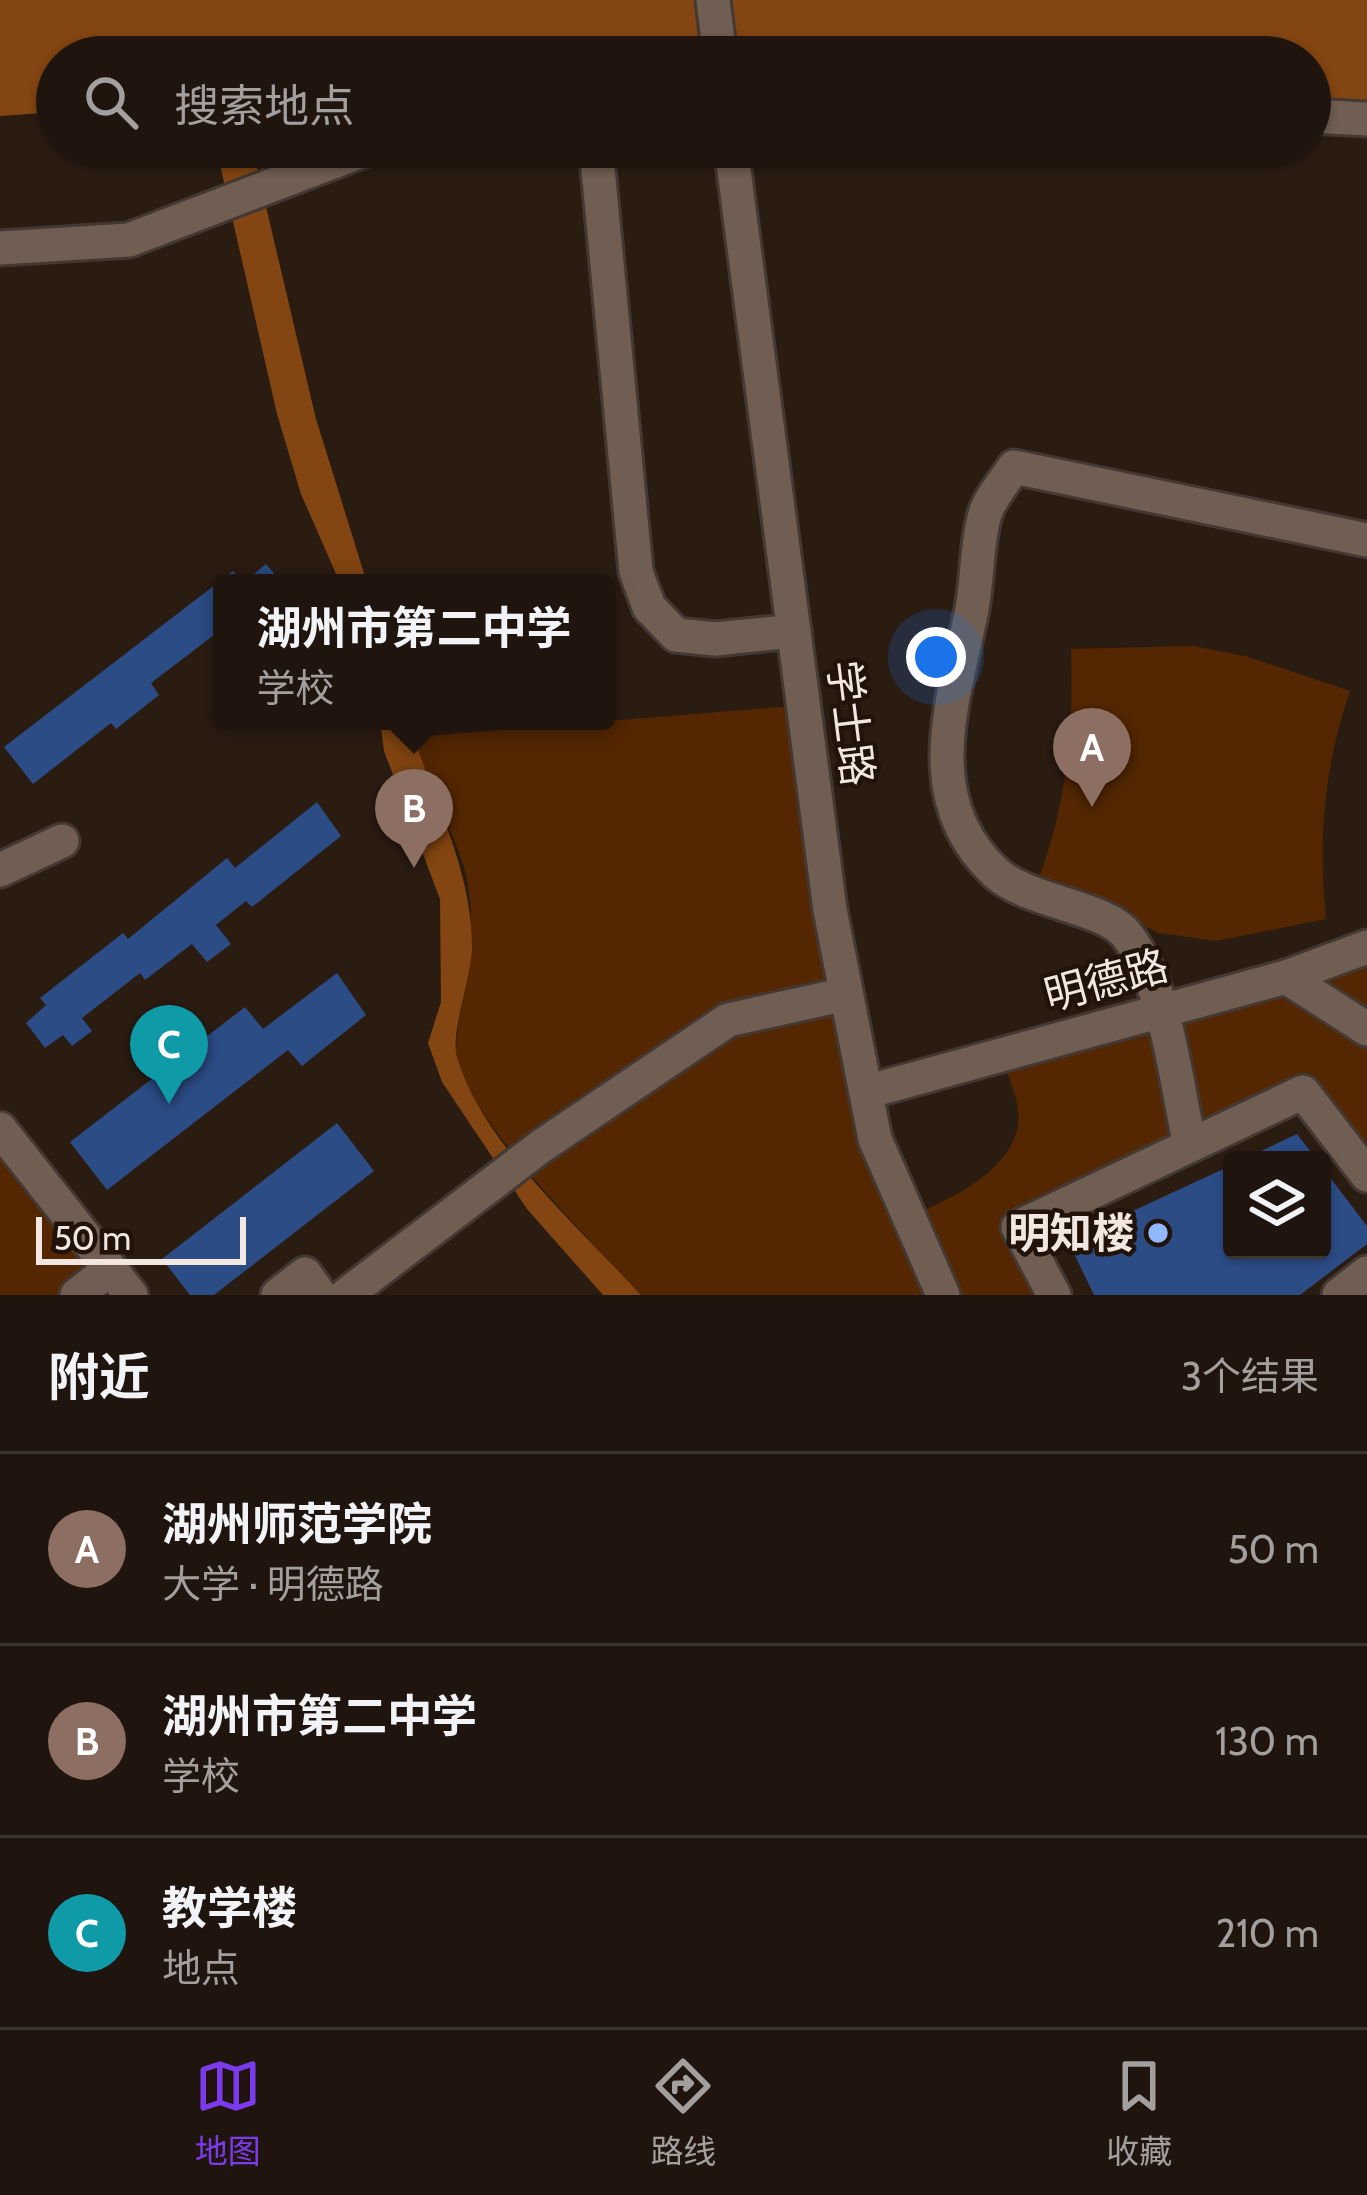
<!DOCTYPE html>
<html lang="zh">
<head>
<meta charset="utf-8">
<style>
  :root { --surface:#20150e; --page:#281e17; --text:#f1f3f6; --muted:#a29f9e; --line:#3d342e; --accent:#7c3aed }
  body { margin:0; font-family:Cabin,"Noto Sans SC",sans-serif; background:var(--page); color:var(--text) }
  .controls { position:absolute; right:36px; bottom:36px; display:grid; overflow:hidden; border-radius:12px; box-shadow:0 3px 9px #0004 }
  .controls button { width:108px; height:108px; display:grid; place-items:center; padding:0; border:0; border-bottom:3px solid var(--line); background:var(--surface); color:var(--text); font:60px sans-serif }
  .scale { position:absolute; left:36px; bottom:30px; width:210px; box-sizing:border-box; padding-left:12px; border:6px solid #f1e7e0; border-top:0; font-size:33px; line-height:42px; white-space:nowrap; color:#f1e7e0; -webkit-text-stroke:9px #211309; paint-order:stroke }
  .you { position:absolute; left:936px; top:657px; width:42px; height:42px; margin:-30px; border:9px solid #fff; border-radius:50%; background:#1a73e8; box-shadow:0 0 0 18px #1a73e833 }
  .badge { display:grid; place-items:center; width:78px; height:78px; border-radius:50%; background:var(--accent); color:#fff; font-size:39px; font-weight:700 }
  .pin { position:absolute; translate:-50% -99px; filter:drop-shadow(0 3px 6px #0008) }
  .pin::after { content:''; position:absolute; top:63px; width:42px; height:36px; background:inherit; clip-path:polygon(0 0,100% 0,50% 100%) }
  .popup { position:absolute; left:213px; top:574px; width:402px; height:156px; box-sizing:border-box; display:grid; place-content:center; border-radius:12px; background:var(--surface); filter:drop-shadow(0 3px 9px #0005); font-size:39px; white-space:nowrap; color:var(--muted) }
  .popup b { font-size:45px; color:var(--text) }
  .popup::after { content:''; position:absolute; left:50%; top:100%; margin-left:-24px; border:24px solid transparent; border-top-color:var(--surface) }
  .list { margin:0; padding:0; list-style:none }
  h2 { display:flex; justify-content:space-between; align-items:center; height:156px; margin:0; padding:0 48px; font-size:51px }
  h2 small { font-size:39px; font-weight:400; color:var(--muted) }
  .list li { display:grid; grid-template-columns:78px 1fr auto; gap:36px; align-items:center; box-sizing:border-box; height:192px; padding:0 48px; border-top:3px solid var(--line) }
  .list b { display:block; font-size:45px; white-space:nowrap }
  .list p { margin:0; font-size:39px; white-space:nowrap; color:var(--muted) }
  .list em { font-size:39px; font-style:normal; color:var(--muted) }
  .icon { flex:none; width:66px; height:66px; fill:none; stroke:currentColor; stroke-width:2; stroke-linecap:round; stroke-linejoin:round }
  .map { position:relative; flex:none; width:1367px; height:1295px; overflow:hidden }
  .search { position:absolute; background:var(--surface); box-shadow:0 3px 9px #0004; left:36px; right:36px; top:36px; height:132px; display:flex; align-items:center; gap:30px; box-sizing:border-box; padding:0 42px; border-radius:66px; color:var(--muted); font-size:45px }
  .sheet { height:732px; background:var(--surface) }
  nav { display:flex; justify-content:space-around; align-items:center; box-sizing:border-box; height:168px; border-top:3px solid var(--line); background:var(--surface); font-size:33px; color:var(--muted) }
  nav a { display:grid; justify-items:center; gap:6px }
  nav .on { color:var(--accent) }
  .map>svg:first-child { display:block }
  .green { fill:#542700 }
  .water { fill:#834511 }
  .building { fill:#2c4c86 }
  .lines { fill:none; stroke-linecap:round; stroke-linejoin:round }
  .minor-casing { stroke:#443832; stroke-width:39 }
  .minor { stroke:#705e52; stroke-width:33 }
  .poi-dot { fill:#91b8fd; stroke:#211309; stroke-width:4.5 }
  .labels { text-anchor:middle; stroke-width:9; stroke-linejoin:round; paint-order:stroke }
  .street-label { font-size:42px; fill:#f1e7e0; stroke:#211309 }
  .poi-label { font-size:42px; font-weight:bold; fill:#f1e7e0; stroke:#211309; text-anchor:end }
</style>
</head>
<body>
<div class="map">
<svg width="1367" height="1295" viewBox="0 0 1367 1295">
  <rect width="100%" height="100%" fill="#2b1c12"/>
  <g class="green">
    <path d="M1194,646L1245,656L1350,691C1324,766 1318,840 1326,919L1216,941L1159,933L1040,875C1067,800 1074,729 1071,649Z"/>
    <path d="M803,705L830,910L909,1216C951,1200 1025,1165 1018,1110C1016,1092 1006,1072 1001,1055L1367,947V1175L1302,1092L1019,1226L1054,1295H641C600,1250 453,1106 456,1048C460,989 480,936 466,875C455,828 423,786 415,737Z"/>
    <path d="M0,1129L110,1269L77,1295H0Z"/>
  </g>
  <g class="water">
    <path d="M0,0H1367V104L1310,102V57H57V112L0,116Z"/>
    <path d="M216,147H252L316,419L367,583H340L301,494L277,414Z"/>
    <path d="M380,721H409C431,798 473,868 472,949C471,978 450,1034 457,1057C482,1144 581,1229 641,1295H603L527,1209L442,1082L428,1043L441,1002L440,899L384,751Z"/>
  </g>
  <g class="building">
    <path d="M266,564L282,583H243Z"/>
    <path d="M233,571L243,583H222V629L151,683L159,695L116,729L111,723L33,784L4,747Z"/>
    <path d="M317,802L341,836L252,907L246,901L216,925L231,944L207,962L192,944L145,980L140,973L82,1018L92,1031L72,1046L63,1035L45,1048L26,1023L46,1005L40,998L123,933L128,939L227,858L235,868Z"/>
    <path d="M337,973L366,1015L302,1066L288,1050L107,1190L70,1142L245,1007L263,1029Z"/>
    <path d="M337,1123L374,1171L214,1295H190L162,1259Z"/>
    <path d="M1297,1134L1317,1160H1242Z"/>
    <path d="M1232,1165V1250H1322V1167L1367,1226V1244L1300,1295H1094L1068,1241Z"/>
  </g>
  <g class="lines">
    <defs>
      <g id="minor">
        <path d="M713,0L720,57"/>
        <path d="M1310,116L1367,119"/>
        <path d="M596,147L636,572L649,607L676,635L715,639L794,631"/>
        <path d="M731,147L830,910L875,1139L943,1295"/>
        <path d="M0,248L129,240L372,147"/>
        <path d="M0,870L62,841"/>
        <path d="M1286,977L1367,1029"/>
        <path d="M866,1092L1286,977L1367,947"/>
        <path d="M0,1129L131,1295"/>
        <path d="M1190,1145C1175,1080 1168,990 1127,935C1106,907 1028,902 996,873C917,800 953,702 971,614C978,581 976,545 985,514C990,498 1005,481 1014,467L1367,540"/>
        <path d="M77,1295L110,1269"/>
        <path d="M278,1295L305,1274L320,1295"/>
        <path d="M346,1295L540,1147L728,1020L846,994"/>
        <path d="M1054,1295L1018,1227L1303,1092L1367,1175"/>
        <path d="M1339,1295L1367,1273"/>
      </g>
    </defs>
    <use href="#minor" class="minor-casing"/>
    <use href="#minor" class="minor"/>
  </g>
  <circle class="poi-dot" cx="1158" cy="1233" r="12"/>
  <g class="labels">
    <g class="street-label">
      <text transform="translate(851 723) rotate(83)" y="15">学士路</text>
      <text transform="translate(1106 980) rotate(-15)" y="15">明德路</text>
    </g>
    <g class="poi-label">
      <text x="1134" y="1248">明知楼</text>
    </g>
  </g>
</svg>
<div class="controls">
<button><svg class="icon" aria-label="layers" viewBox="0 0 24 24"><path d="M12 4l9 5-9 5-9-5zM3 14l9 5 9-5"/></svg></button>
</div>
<div class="scale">50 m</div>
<div class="you"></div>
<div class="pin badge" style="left:1092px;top:807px;background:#8d6e63">A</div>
<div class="pin badge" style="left:414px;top:868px;background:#8d6e63">B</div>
<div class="popup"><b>湖州市第二中学</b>学校</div>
<div class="pin badge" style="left:169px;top:1104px;background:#0f9aa8">C</div>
<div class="search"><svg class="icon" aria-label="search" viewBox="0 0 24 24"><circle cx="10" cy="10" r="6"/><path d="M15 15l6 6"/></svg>搜索地点</div>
</div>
<section class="sheet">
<h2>附近<small>3个结果</small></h2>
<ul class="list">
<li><span class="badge" style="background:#8d6e63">A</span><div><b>湖州师范学院</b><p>大学 · 明德路</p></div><em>50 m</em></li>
<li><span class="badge" style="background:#8d6e63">B</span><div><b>湖州市第二中学</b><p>学校</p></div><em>130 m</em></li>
<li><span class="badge" style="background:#0f9aa8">C</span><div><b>教学楼</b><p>地点</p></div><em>210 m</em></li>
</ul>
</section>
<nav>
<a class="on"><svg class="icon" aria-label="map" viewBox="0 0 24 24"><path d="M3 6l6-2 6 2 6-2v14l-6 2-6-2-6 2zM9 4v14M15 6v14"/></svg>地图</a>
<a><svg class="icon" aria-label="directions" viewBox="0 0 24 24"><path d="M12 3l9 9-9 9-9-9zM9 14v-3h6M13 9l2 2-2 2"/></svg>路线</a>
<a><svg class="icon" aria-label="saved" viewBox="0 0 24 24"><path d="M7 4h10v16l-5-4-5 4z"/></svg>收藏</a>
</nav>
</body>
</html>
